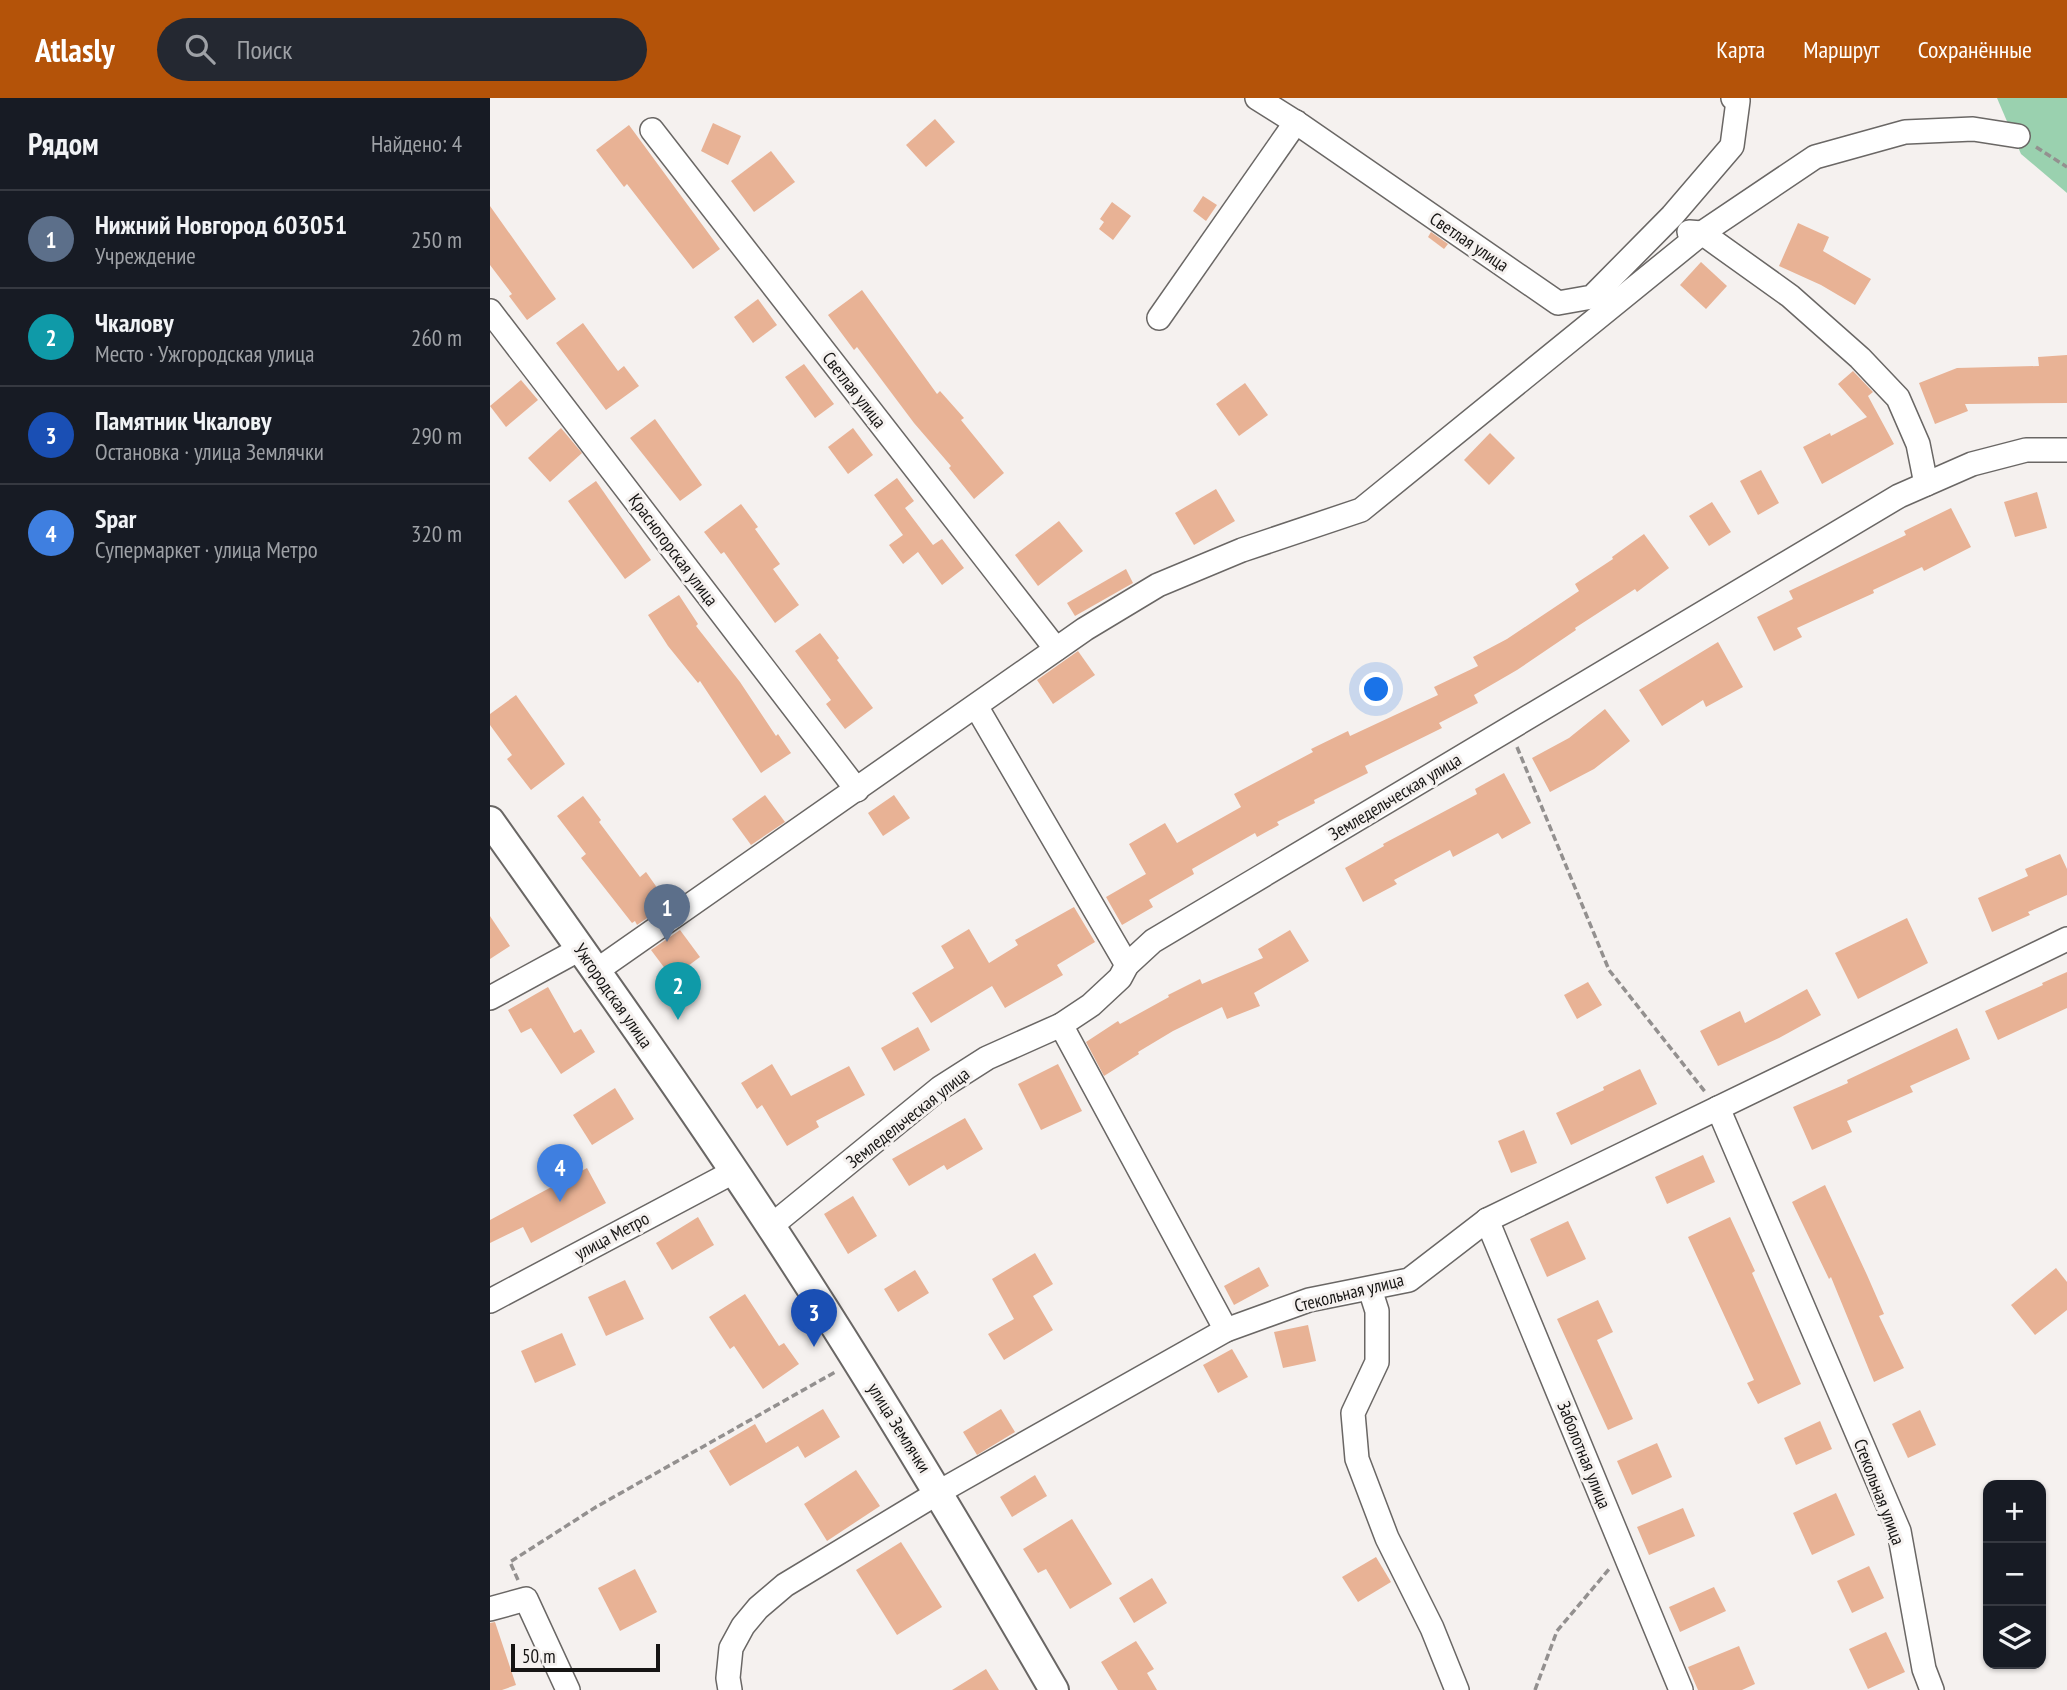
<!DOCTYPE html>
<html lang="ru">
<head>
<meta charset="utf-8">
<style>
  :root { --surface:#171b24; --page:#242831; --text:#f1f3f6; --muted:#9ea1a6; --line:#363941; --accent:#b45309 }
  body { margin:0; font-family:"PT Sans Narrow",sans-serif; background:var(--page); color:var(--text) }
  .controls { position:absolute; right:21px; bottom:21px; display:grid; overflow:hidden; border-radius:14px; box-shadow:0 2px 5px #0004 }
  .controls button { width:63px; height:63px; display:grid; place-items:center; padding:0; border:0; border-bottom:2px solid var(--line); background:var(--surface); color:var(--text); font:35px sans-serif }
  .scale { position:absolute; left:21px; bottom:18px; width:149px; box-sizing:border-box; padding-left:7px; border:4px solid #161514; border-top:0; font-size:19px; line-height:24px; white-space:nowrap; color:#161514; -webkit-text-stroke:5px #f5f1ef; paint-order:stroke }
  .you { position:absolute; left:887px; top:592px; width:24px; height:24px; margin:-18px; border:5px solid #fff; border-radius:50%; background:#1a73e8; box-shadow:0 0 0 10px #1a73e833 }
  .badge { display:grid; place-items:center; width:46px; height:46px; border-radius:50%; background:var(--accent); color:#fff; font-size:23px; font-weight:700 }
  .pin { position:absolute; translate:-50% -58px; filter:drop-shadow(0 2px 4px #0008) }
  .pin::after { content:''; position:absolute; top:37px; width:24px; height:21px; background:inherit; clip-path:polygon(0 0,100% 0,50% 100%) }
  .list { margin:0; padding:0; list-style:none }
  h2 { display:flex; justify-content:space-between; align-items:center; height:91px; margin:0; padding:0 28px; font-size:30px }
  h2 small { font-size:23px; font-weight:400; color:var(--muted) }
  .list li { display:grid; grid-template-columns:46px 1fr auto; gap:21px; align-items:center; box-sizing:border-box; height:98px; padding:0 28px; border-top:2px solid var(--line) }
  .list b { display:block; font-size:26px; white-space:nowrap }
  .list p { margin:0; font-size:23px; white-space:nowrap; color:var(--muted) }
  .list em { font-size:23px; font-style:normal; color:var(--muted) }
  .icon { flex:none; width:38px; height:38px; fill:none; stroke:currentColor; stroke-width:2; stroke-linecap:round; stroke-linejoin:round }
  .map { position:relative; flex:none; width:1577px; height:1592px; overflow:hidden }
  header { display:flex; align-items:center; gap:42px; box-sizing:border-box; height:98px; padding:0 35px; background:var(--accent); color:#fff }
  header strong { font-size:33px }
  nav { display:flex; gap:38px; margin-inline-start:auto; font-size:24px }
  .search { width:490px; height:63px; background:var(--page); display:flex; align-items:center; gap:18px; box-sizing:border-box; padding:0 24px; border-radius:38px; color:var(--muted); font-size:26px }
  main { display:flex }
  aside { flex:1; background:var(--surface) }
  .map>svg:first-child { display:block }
  .green { fill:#9ad1af }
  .building { fill:#e8b295 }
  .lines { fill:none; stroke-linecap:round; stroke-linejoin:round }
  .minor-casing { stroke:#6a6765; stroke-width:26 }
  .major-casing { stroke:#6a6765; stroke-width:32 }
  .path { stroke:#93908f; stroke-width:3.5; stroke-dasharray:7 3.5; stroke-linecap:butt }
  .minor { stroke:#fff; stroke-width:23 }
  .major { stroke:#fff; stroke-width:28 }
  .labels { text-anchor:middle; stroke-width:6; stroke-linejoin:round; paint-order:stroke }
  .street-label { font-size:18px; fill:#161514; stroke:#f5f1ef }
</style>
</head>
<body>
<header>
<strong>Atlasly</strong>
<div class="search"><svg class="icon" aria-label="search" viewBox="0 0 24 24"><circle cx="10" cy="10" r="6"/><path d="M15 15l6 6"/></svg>Поиск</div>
<nav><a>Карта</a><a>Маршрут</a><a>Сохранённые</a></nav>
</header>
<main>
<aside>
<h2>Рядом<small>Найдено: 4</small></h2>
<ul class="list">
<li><span class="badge" style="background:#5c6f8a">1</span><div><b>Нижний Новгород 603051</b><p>Учреждение</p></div><em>250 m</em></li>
<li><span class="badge" style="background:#0f9aa8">2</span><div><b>Чкалову</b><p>Место · Ужгородская улица</p></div><em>260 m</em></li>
<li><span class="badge" style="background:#1a4fb4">3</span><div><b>Памятник Чкалову</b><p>Остановка · улица Землячки</p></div><em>290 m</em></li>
<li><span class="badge" style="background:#3f7fe0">4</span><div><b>Spar</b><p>Супермаркет · улица Метро</p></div><em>320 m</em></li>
</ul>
</aside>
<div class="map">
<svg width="1577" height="1592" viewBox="0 0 1577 1592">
  <rect width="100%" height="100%" fill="#f5f1ef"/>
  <path class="green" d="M1507,0H1577V95L1531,56Z"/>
  <g class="building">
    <path d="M445,21L465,44L436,69L416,47Z"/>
    <path d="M223,25L251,38L238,67L211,53Z"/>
    <path d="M139,27L230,151L203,171L137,86L134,89L106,52Z"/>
    <path d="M281,53L305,84L264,114L241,83Z"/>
    <path d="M713,98L727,107L716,123L703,113Z"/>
    <path d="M622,104L641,118L623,142L609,131L614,124L610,121Z"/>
    <path d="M0,108L66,201L37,222L19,198L22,196L0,167Z"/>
    <path d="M1308,125L1339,139L1333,153L1381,181L1365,207L1331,187L1289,168Z"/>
    <path d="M941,134L958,146L954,151L938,139Z"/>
    <path d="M1211,164L1237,188L1216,211L1190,187Z"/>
    <path d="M372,192L447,296L450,293L474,320L471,322L514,375L484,401L459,370L461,368L424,325L367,249L364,252L338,217Z"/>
    <path d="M268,201L287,227L263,245L244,219Z"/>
    <path d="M93,225L128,273L134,268L149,288L116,312L66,245Z"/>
    <path d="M1577,257V305L1475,306L1478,313L1445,326L1429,285L1467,270L1549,268L1548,259Z"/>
    <path d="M314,266L344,306L325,320L295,279Z"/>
    <path d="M1363,273L1383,294L1378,298L1404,346L1332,386L1313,349L1340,335L1341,338L1377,319L1348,286Z"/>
    <path d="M31,282L48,302L16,329L0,308Z"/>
    <path d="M755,285L778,317L749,338L726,306Z"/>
    <path d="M165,321L212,387L190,403L140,340Z"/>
    <path d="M71,330L92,355L60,384L38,360Z"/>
    <path d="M363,330L383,357L358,376L338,349Z"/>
    <path d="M1000,335L1025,360L999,387L974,362Z"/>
    <path d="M1271,372L1289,405L1268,417L1250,383Z"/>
    <path d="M407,380L424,403L415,410L443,447L452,441L474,470L452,487L428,454L413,466L399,447L413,437L384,397Z"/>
    <path d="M106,383L161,462L135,481L78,403Z"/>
    <path d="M726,391L745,423L704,447L685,415Z"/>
    <path d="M1547,394L1557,430L1525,439L1514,404Z"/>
    <path d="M1222,404L1241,434L1219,448L1199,418Z"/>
    <path d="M251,406L268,429L265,431L290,466L283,471L309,507L285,525L234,454L231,456L214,434Z"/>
    <path d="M1461,410L1481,449L1434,473L1432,469L1383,492L1384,495L1307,530L1312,539L1284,553L1267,519L1303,501L1299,493L1416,437L1414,433Z"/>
    <path d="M569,423L593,453L548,488L525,457Z"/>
    <path d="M1154,436L1179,470L1147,494L1145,491L1085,530L1086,532L1027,572L984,597L988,605L949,625L952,630L875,668L878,675L824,702L825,705L787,724L789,727L767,739L765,735L702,771L704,776L659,802L663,809L632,827L616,799L656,776L639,746L675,725L687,745L751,709L744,696L823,654L821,651L858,633L860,638L948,597L944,589L988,568L983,559L1017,541L1089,493L1085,486L1123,461L1122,459Z"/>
    <path d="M636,471L643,485L585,518L577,505Z"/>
    <path d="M189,497L208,526L206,528L250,584L286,638L288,636L301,655L271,675L210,583L208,585L178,548L158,517Z"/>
    <path d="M330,535L349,560L347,562L383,610L355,631L336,606L341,602L305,553Z"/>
    <path d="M1228,544L1253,589L1216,609L1213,602L1172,628L1149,592Z"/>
    <path d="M588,553L605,577L563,606L547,582Z"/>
    <path d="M26,597L75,666L41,692L17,661L22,657L0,627V616Z"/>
    <path d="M1115,611L1140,643L1104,671L1060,694L1042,660L1079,640Z"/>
    <path d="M1014,675L1041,725L1012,741L1008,735L963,759L960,752L904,782L907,786L873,804L855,770L894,748L893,746L987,696L985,691Z"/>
    <path d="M275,697L295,724L261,747L242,721Z"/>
    <path d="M404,697L420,720L393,738L378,715Z"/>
    <path d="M93,698L111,722L109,724L150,779L156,774L175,801L170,805L173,809L147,827L145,823L142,825L91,760L96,756L67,718Z"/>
    <path d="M1570,756L1577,771V797L1538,814L1540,817L1502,834L1488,800L1538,778L1535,771Z"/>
    <path d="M584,809L605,844L567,867L573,877L515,910L502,888L441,925L422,895L464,870L451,848L479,831L499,865L528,847L525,842Z"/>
    <path d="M0,818L20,848L0,861Z"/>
    <path d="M1417,820L1438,865L1368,901L1345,855Z"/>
    <path d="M190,832L210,859L182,880L161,852Z"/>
    <path d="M800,832L819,863L764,895L770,908L737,921L732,909L683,933L648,954L649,956L614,978L596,944L628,923L630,926L679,899L678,897L710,881L712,886L773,860L768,851Z"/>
    <path d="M1577,874V910L1508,942L1495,913L1553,887L1552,885Z"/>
    <path d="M1098,884L1112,907L1087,921L1074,897Z"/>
    <path d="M58,889L84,935L91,931L105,954L71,976L41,930L31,935L18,912Z"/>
    <path d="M1317,891L1331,917L1289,940L1228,968L1210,933L1250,913L1255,925Z"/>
    <path d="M428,929L440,952L404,973L391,950Z"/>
    <path d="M1467,930L1480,961L1420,988L1423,994L1357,1023L1362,1034L1322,1052L1303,1009L1358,985L1357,982Z"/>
    <path d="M282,966L301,998L359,968L375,997L326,1023L329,1029L297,1048L272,1007L267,1011L251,985Z"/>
    <path d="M568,966L592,1013L551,1032L528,986Z"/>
    <path d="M1150,971L1167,1006L1081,1047L1066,1015L1114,992L1113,989Z"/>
    <path d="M125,990L144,1021L102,1047L83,1017Z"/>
    <path d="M475,1020L493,1051L457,1072L454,1067L419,1088L402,1061Z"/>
    <path d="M1034,1032L1047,1065L1021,1075L1008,1043Z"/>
    <path d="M1213,1057L1225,1084L1177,1106L1165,1079Z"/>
    <path d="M97,1070L116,1105L41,1145L33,1129L0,1145V1122Z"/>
    <path d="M1335,1087L1377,1177L1394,1216L1389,1218L1414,1270L1384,1284L1341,1179L1339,1181L1302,1104Z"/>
    <path d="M363,1098L387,1138L358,1156L334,1116Z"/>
    <path d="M208,1119L224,1147L182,1172L166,1145Z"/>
    <path d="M1240,1119L1265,1173L1262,1175L1311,1286L1268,1306L1257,1285L1264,1282L1198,1139Z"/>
    <path d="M1078,1123L1096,1161L1057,1179L1040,1141Z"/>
    <path d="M545,1155L563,1186L543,1198L563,1232L514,1262L498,1236L524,1221L502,1181Z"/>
    <path d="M769,1169L779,1188L744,1207L734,1188Z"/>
    <path d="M1566,1170L1577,1184V1212L1545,1237L1521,1207Z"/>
    <path d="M425,1172L439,1195L408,1214L394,1191Z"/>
    <path d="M135,1182L154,1221L116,1238L98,1199Z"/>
    <path d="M255,1196L289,1248L294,1245L309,1266L273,1291L244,1248L240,1251L219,1219Z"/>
    <path d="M1108,1202L1123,1234L1107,1242L1143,1321L1118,1332L1067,1221Z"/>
    <path d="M818,1227L826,1263L793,1270L784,1234Z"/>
    <path d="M72,1235L86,1267L45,1285L31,1253Z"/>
    <path d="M742,1251L758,1279L728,1295L713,1267Z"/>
    <path d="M333,1311L350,1339L315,1360L308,1348L240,1388L219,1353L265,1326L276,1345Z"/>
    <path d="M511,1311L525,1334L487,1357L473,1334Z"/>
    <path d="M1430,1312L1446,1347L1418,1360L1402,1326Z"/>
    <path d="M1330,1323L1342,1351L1306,1367L1294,1340Z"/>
    <path d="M1167,1345L1182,1379L1142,1397L1127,1363Z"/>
    <path d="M366,1372L390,1408L337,1443L314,1406Z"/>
    <path d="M545,1377L557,1398L522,1419L510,1399Z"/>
    <path d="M1346,1395L1365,1437L1322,1457L1303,1415Z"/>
    <path d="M1193,1410L1205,1438L1159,1457L1147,1429Z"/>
    <path d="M582,1421L622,1486L580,1511L556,1471L548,1475L533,1451Z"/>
    <path d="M411,1444L452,1509L407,1537L366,1472Z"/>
    <path d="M886,1459L901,1484L868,1504L852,1479Z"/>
    <path d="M1379,1468L1394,1500L1362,1515L1347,1483Z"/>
    <path d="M145,1471L167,1514L130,1533L108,1490Z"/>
    <path d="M662,1480L677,1505L644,1525L629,1500Z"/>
    <path d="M1224,1489L1236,1513L1190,1534L1179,1509Z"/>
    <path d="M5,1524L26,1587L12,1592H0V1525Z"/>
    <path d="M1396,1534L1415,1574L1378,1591L1359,1551Z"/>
    <path d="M646,1543L664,1571L657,1575L667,1592H628L611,1564Z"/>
    <path d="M1249,1548L1265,1586L1252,1592H1208L1198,1569Z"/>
    <path d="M496,1571L509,1592H462Z"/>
  </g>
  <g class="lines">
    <defs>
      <g id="minor">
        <path d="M767,0L810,27L1068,205L1102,199L1182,118L1242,48L1248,3L1243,0"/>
        <path d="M162,32L566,551"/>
        <path d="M1199,134L1212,135L1300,198L1370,260L1408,300L1428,346L1436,386"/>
        <path d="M0,213L367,692"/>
        <path d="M669,220L806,24"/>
        <path d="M486,608L637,867"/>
        <path d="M106,873L595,531L668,487L752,452L871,412L1212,135L1325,59L1415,34L1483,31L1528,38"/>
        <path d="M0,900L90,851"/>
        <path d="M571,927L736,1232"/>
        <path d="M1228,1010L1409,1433L1434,1571L1442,1592"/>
        <path d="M997,1122L1191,1592"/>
        <path d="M281,1128L450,990L497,960L571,927L601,907L630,880L637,867L663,843L1409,398L1482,366L1536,352H1577"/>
        <path d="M880,1191L887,1213V1264L863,1315L867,1361L897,1440L942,1530L967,1592"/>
        <path d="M0,1203L245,1073"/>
        <path d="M0,1511L36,1501L78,1592"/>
        <path d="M240,1592L238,1580L241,1550L253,1528L268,1510L295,1487L449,1394L736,1232L819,1202L919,1182L997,1122L1577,841"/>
      </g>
      <path id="major" d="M0,723C95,857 190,990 280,1127C380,1279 473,1435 564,1592"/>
    </defs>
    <use href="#minor" class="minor-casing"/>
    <use href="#major" class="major-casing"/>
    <g class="path">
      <path d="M1546,49L1577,69"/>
      <path d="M1027,649L1119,872L1216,995"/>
      <path d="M28,1482L20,1464L106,1409L347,1273"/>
      <path d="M1045,1592L1067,1533L1120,1470"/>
    </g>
    <use href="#minor" class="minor"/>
    <use href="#major" class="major"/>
  </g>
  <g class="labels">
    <g class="street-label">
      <text transform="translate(979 144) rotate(34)" y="6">Светлая улица</text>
      <text transform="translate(364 292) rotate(52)" y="6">Светлая улица</text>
      <text transform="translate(183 452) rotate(53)" y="6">Красногорская улица</text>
      <text transform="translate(905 699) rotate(-31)" y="6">Земледельческая улица</text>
      <text transform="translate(123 898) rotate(55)" y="6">Ужгородская улица</text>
      <text transform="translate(418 1020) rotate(-38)" y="6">Земледельческая улица</text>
      <text transform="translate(122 1138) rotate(-28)" y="6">улица Метро</text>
      <text transform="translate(859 1195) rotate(-14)" y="6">Стекольная улица</text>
      <text transform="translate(409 1330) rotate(58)" y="6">улица Землячки</text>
      <text transform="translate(1094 1357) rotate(68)" y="6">Заболотная улица</text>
      <text transform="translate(1389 1394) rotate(69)" y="6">Стекольная улица</text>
    </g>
  </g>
</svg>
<div class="controls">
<button>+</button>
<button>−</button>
<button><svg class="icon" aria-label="layers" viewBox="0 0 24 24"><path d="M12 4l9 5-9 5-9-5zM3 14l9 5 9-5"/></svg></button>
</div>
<div class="scale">50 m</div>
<div class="you"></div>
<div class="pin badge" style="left:177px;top:844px;background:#5c6f8a">1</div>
<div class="pin badge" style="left:188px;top:922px;background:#0f9aa8">2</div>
<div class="pin badge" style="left:324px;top:1249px;background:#1a4fb4">3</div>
<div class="pin badge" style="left:70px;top:1104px;background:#3f7fe0">4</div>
</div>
</main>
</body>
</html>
